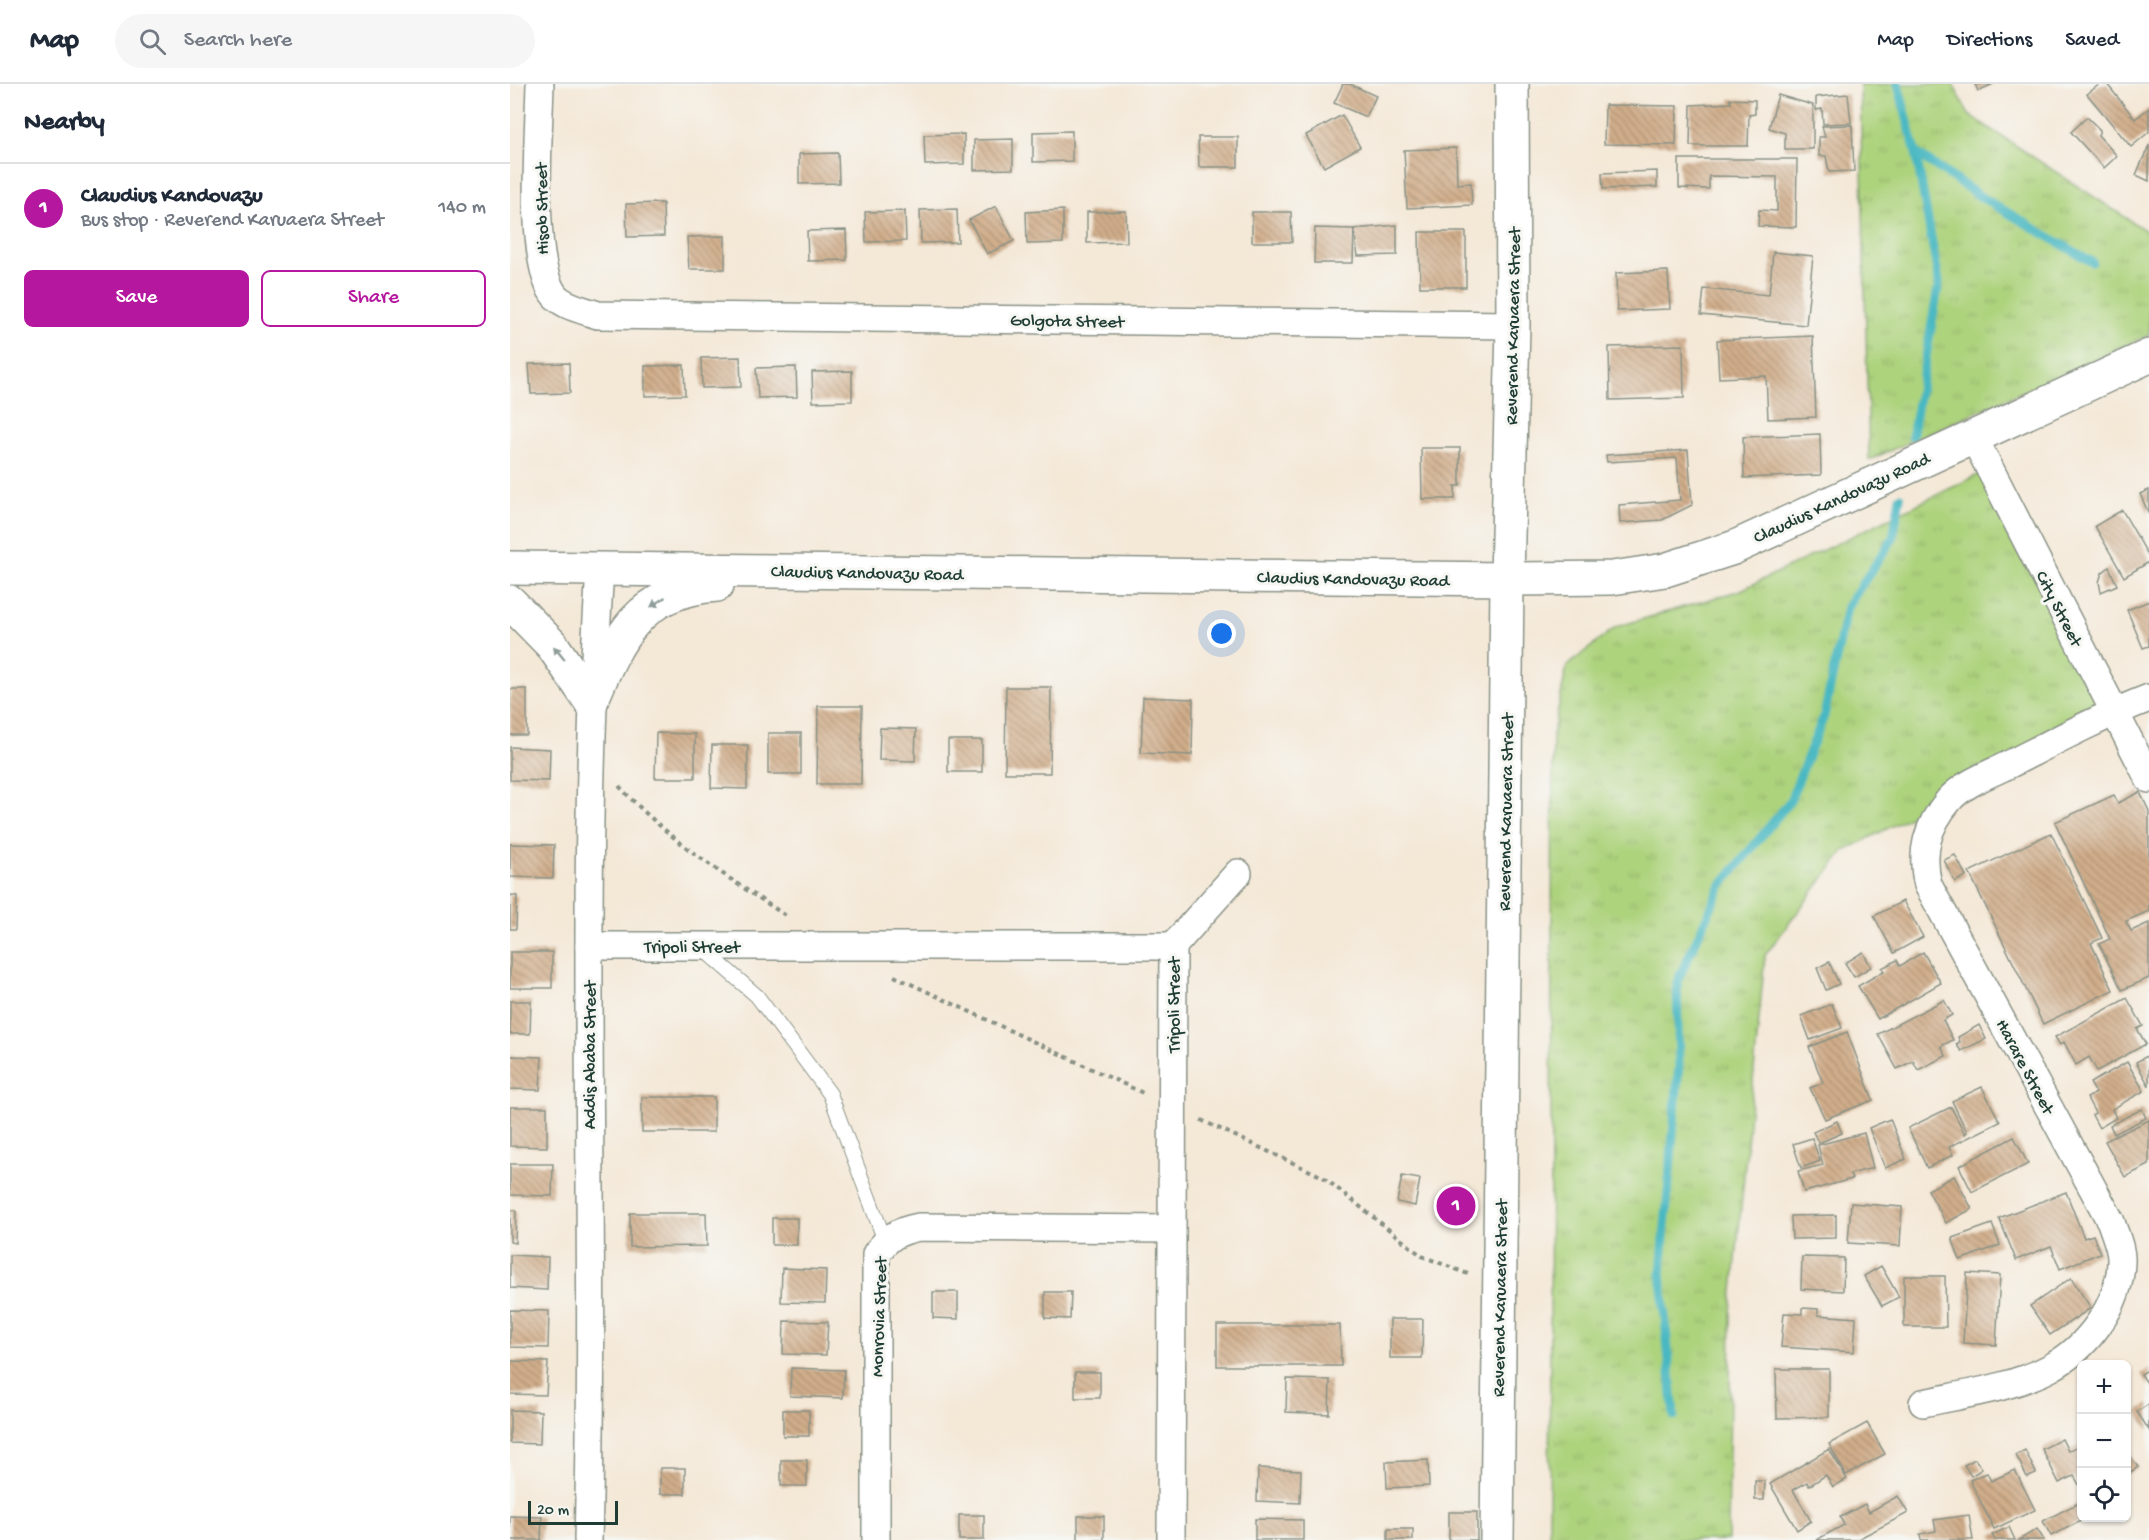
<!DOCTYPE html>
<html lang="en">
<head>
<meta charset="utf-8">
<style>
  :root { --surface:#fff; --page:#f6f6f7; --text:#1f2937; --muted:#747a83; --line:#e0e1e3; --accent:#b5179e }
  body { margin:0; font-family:"Gochi Hand",sans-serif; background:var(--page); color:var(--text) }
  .controls { position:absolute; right:18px; bottom:18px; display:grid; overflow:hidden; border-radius:9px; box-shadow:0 2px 4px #0004 }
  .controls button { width:54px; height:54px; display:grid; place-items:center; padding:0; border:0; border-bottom:2px solid var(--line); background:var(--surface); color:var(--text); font:30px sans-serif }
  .scale { position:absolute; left:18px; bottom:15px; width:90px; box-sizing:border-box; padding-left:6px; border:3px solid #1f3d34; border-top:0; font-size:16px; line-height:21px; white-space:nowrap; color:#1f3d34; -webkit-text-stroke:4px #f6f6f2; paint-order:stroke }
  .you { position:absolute; left:712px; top:550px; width:21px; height:21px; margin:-15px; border:4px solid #fff; border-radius:50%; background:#1a73e8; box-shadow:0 0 0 9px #1a73e833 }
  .badge { display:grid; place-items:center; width:39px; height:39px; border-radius:50%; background:var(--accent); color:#fff; font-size:20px; font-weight:700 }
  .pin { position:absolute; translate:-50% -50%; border:3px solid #fff; box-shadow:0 2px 6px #0006 }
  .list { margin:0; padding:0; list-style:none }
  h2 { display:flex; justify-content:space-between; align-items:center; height:78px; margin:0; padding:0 24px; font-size:26px }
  h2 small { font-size:20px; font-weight:400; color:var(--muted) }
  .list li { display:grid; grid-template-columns:39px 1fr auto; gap:18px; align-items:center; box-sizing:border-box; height:90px; padding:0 24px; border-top:2px solid var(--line) }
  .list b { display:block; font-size:22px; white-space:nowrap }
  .list p { margin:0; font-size:20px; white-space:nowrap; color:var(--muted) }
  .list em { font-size:20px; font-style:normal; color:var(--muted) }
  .actions { display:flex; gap:12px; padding:18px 24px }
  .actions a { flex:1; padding:14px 0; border:2px solid var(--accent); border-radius:9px; text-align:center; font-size:21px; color:var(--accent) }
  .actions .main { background:var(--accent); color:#fff }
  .icon { flex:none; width:33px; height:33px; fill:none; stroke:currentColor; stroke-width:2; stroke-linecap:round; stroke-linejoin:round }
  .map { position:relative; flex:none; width:1639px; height:1456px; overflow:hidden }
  header { display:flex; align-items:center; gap:36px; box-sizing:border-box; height:84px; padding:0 30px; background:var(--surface); border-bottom:2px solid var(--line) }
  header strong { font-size:28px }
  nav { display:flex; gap:33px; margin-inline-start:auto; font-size:21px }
  .search { width:420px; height:54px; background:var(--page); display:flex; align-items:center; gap:15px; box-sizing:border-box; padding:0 21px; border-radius:33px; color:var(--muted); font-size:22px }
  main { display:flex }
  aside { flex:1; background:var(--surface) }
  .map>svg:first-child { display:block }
  .grass { fill:url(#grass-tufts); stroke:#668858; stroke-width:1.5 }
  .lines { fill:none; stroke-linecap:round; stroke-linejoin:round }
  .stream { stroke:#49b8c2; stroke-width:9 }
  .building { fill:url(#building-back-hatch) }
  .service-casing { stroke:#8a9286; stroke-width:16 }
  .minor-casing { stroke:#8a9286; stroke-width:30 }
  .tertiary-casing { stroke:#8a9286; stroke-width:36 }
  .path { stroke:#8a9286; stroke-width:4; stroke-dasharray:4.5 4.5; stroke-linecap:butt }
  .service { stroke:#fff; stroke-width:14 }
  .minor { stroke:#fff; stroke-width:27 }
  .tertiary { stroke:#fff; stroke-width:33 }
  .oneway { fill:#8f9e9a }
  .labels { text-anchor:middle; stroke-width:6; stroke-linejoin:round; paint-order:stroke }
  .street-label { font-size:18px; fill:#1f3d34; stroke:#f6f6f2 }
</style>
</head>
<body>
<header>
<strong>Map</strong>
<div class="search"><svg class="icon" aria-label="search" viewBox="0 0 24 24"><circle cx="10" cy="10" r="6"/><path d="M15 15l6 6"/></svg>Search here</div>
<nav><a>Map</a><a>Directions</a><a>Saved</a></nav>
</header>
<main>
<aside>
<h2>Nearby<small></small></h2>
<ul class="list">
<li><span class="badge">1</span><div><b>Claudius Kandovazu</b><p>Bus stop · Reverend Karuaera Street</p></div><em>140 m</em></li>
</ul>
<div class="actions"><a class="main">Save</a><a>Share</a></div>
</aside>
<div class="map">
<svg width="1639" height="1456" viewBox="0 0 1639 1456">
  <defs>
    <pattern id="grass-tufts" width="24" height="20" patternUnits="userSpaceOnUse" patternTransform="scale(1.5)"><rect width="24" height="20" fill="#add37d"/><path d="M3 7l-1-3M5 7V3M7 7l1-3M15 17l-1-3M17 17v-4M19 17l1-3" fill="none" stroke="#94b66d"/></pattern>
    <pattern id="building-back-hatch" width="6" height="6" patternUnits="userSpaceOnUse" patternTransform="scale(1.5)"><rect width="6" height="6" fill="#d1ae8b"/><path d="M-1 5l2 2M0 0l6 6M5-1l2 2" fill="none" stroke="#a98f72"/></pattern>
  </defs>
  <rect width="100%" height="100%" fill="#f6f6f2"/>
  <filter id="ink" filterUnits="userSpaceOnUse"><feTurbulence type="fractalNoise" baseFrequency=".0167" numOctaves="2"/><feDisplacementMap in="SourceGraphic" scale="12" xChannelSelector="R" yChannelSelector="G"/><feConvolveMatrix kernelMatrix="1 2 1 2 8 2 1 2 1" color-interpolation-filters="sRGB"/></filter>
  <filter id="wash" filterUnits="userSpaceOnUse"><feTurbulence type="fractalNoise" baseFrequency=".008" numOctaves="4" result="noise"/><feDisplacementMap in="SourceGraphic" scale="24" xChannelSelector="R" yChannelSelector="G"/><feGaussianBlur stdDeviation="1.35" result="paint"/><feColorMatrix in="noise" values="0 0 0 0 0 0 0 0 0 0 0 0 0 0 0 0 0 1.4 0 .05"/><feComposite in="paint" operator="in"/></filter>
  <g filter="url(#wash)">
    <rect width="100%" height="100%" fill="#f4e8d7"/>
    <g class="grass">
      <path d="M1350,0H1443L1459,31L1639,149V251L1359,376Z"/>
      <path d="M1474,388L1596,631L1334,767L1255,871L1221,1228L1218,1456H1039L1043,649L1057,582L1106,543L1231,506Z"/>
    </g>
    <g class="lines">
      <g class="stream">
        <path d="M1388,0L1406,69L1429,198L1402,353"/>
        <path d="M1406,69L1471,113L1582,178"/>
        <path d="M1164,1332L1151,1189L1169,981L1167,898L1211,802L1280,717L1314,632L1337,523L1383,454L1390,413"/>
      </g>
    </g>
    <g id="blocks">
      <g class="building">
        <path d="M833,0H840L866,12L856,33L824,19Z"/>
        <path d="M1465,0H1483L1468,7Z"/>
        <path d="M1590,0H1597L1625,35L1639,24V48L1621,63L1577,10Z"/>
        <path d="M1338,10L1341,39L1313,40L1312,25L1306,26V13Z"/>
        <path d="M1268,11L1303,21V65H1275V49L1259,44Z"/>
        <path d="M1220,15L1245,16V30L1239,31L1238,62H1180L1181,21L1221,19Z"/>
        <path d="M1095,21L1167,22L1166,61L1094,60Z"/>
        <path d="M832,31L850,63L814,83L796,51Z"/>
        <path d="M1577,33L1590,46L1588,51L1607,72L1594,84L1561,48Z"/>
        <path d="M1342,41L1344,87L1319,88L1316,72H1309V53H1315L1312,42Z"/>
        <path d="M562,47V77L523,78V48Z"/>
        <path d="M454,50V80L415,81L414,51Z"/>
        <path d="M688,53H728V83H689Z"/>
        <path d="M503,55V85L464,86V56Z"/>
        <path d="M1639,61V97L1626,91Z"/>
        <path d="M946,64L947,100L961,99L962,121L897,124L894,66Z"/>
        <path d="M328,69L329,99L289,100V70Z"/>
        <path d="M1169,75H1287L1286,143L1248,142L1249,126L1267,127V93L1199,92V105L1169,104Z"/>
        <path d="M1147,87V103L1093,105L1092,89Z"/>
        <path d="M153,119L154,152L117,153L116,120Z"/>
        <path d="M486,122L504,157L477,170L459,136Z"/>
        <path d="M447,125L448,158L411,159L410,126Z"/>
        <path d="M553,126V159L517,160L516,128Z"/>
        <path d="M395,127L396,157L356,158L355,128Z"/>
        <path d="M616,127L617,158L577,159V128Z"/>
        <path d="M742,128H781L782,158H742Z"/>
        <path d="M887,141V171L848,172L844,145Z"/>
        <path d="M805,144L844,145L843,179H804Z"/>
        <path d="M336,146L337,176L298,177L297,147Z"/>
        <path d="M909,148H956V203H910Z"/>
        <path d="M215,152V185H179L177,153Z"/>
        <path d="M1263,168L1303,172L1296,241L1191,231L1194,205L1259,211Z"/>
        <path d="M1158,187L1160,225L1107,227L1106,189Z"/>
        <path d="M1303,252L1306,333L1258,335L1256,292L1209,294L1207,256Z"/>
        <path d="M1173,261L1174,314L1100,316L1099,263Z"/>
        <path d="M230,273L231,303L192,304L191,274Z"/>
        <path d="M59,279L60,309L21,310L19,280Z"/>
        <path d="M174,281L175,311L135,312V282Z"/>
        <path d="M286,283L287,313L248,314L246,284Z"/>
        <path d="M342,287V317L303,318L302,288Z"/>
        <path d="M1310,350L1311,391L1234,394L1233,353Z"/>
        <path d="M911,364H950V402H945V415H912Z"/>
        <path d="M1178,366L1182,421L1152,436L1110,439L1109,421L1170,416L1167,374L1097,378L1096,371Z"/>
        <path d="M1639,406V430L1630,410Z"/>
        <path d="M1612,426L1639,473V478L1614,493L1585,442Z"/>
        <path d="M1599,483L1607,501L1591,508L1589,498L1592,489Z"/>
        <path d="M1639,517V562L1633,564L1617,526Z"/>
        <path d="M496,603H541L540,689H495Z"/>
        <rect x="0" y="605" width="17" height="46"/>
        <path d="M633,613L683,615L682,671L631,669Z"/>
        <path d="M308,622H352L351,700H307Z"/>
        <path d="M370,644L406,645L405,677L369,676Z"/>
        <path d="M146,649L185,650V694H145Z"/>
        <rect x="258" y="649" width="33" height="41"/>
        <rect x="438" y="656" width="34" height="32"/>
        <path d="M202,661H238L237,705L201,704Z"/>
        <path d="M0,663L40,665L39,697L0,696Z"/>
        <path d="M1630,708L1639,727V827L1616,837L1621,847L1639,839V894L1612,906L1589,860L1600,855L1545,738L1604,711L1608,719Z"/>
        <path d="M1541,749L1592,854L1581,859L1603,906L1533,940L1459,788Z"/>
        <path d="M0,760L44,761L43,794L0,793Z"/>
        <path d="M1445,771L1456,792L1445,798L1434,776Z"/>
        <path d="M0,811L7,812L6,845H0Z"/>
        <path d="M1393,817L1413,853L1384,869L1364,832Z"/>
        <rect x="0" y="868" width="42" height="36"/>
        <path d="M1353,868L1361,883L1344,893L1335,879Z"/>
        <path d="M1413,868L1431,899L1368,935L1348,902L1374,887L1372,884L1387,876L1390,882Z"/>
        <path d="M1319,878L1329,900L1316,906L1307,884Z"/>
        <path d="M1617,914L1633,942L1627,945L1636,960L1587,987L1579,973L1566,981L1554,958L1550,961L1545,953Z"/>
        <path d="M1434,916L1442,931L1433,936L1443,956L1431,962L1436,972L1408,986L1403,977L1387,985L1368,950Z"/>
        <path d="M0,917H21L20,950H0Z"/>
        <path d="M1322,920L1332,944L1300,956L1291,932Z"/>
        <path d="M1469,941L1476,955L1451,967L1446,960L1450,958L1448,953Z"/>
        <path d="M1337,948L1363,1016L1315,1035L1300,1004L1313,999L1299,963Z"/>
        <path d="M1639,971V1002L1626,978Z"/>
        <path d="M0,972L32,973L30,1006L0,1005Z"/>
        <path d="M1617,978L1634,1007L1602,1025L1606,1034L1589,1044L1582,1031L1585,1029L1577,1014L1586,1009L1580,999Z"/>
        <path d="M1472,1003L1490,1038L1439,1063L1443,1071L1417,1084L1398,1044L1441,1023L1455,1050L1457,1048L1442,1017Z"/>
        <rect x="132" y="1013" width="72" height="35"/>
        <path d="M0,1023H37V1063L0,1062Z"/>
        <path d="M1632,1025L1636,1034L1604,1050L1600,1041Z"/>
        <path d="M1380,1035L1396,1075L1375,1084L1359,1044Z"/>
        <path d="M1639,1036V1081L1615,1093L1595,1057Z"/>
        <path d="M1327,1037L1332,1049L1309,1059L1303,1048Z"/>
        <path d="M1354,1049L1363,1084L1340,1090L1342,1095L1294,1108L1288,1087L1313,1081L1308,1061Z"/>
        <path d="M1504,1053L1518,1080L1462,1108L1449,1082Z"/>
        <path d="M1302,1054L1310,1077L1291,1084L1283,1060Z"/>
        <path d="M0,1080H43L42,1112L0,1111Z"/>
        <path d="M892,1092L910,1095L905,1122L887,1118Z"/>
        <path d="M1444,1092L1462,1125L1436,1139L1418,1106Z"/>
        <path d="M1556,1108L1574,1154L1583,1151L1590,1169L1550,1185L1541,1162L1506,1176L1489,1134Z"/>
        <path d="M1341,1119L1392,1123L1390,1162L1338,1159Z"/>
        <path d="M0,1126H6L5,1159L0,1158Z"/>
        <path d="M120,1129H196L197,1162L120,1163Z"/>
        <path d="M1326,1131V1154L1282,1155L1281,1132Z"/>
        <rect x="262" y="1134" width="25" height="27"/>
        <path d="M1482,1140L1490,1161L1450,1176L1442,1154Z"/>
        <path d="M0,1171L38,1173L37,1206L0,1204Z"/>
        <path d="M1292,1173L1334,1174L1333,1207L1291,1205Z"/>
        <path d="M1371,1182L1389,1213L1372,1222L1354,1192Z"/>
        <path d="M272,1184L316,1186L315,1219L271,1218Z"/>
        <path d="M1457,1189L1490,1191L1486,1261L1453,1259Z"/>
        <path d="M1394,1192H1435L1436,1243H1394Z"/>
        <path d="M1561,1194L1581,1224L1540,1251L1520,1222Z"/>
        <path d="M423,1208H448V1235L423,1234Z"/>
        <path d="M535,1208H561L560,1235L535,1234Z"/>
        <path d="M1292,1224L1308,1225V1231L1346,1234L1344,1268L1271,1263L1274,1229L1292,1230Z"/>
        <path d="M0,1226L39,1227L38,1264L0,1263Z"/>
        <path d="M880,1235H913L912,1274H880Z"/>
        <path d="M274,1237L318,1238L316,1271L273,1270Z"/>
        <path d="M707,1241H830L831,1282H707Z"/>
        <path d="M0,1277L38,1278L36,1311L0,1310Z"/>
        <path d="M281,1284L334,1286L333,1314L280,1312Z"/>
        <path d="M1266,1285H1319V1333L1267,1334Z"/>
        <path d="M1639,1285V1302L1631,1290Z"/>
        <rect x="565" y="1288" width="25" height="26"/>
        <path d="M777,1295L820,1296L819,1330L776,1328Z"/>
        <path d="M1639,1320V1346L1627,1328Z"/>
        <path d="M0,1326L31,1327L30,1360L0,1359Z"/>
        <rect x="273" y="1326" width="26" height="26"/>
        <path d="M1357,1339L1375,1370L1336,1391L1319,1360Z"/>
        <path d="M1552,1355L1558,1367L1572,1360V1406L1564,1392L1549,1399L1532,1365Z"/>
        <path d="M1319,1365L1337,1395L1323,1403L1316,1391L1299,1402L1297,1398L1283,1406L1301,1437L1287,1446L1260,1400Z"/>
        <path d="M1515,1366L1526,1389L1517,1393L1506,1371Z"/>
        <path d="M1616,1366L1628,1383L1616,1391Z"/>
        <path d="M1465,1375L1472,1385L1461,1392L1454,1381Z"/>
        <rect x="271" y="1376" width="26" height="26"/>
        <path d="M918,1376L919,1402L877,1404L876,1378Z"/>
        <rect x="150" y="1384" width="25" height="26"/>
        <path d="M748,1384L791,1386L790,1419L747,1417Z"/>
        <path d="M1505,1386L1525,1426L1484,1445L1460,1396L1477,1389L1481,1397Z"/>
        <path d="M1245,1397H1255L1254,1416H1245Z"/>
        <path d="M1388,1412L1398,1429L1346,1456H1306L1334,1441L1330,1433L1355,1420L1359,1428Z"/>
        <path d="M1572,1417V1434H1577L1541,1452L1533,1437Z"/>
        <rect x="939" y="1428" width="28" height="28"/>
        <rect x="449" y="1431" width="25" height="25"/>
        <path d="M1459,1431L1463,1456H1411L1410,1450L1426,1447L1424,1436Z"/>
        <path d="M0,1432L32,1433L31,1456H0Z"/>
        <rect x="568" y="1432" width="26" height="24"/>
        <path d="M745,1435L793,1436V1456H745Z"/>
        <path d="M1499,1443L1505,1456H1485L1482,1451Z"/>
        <rect x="878" y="1445" width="25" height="11"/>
        <path d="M1527,1445L1534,1456H1509Z"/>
      </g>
    </g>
  </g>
  <g filter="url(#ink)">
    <use href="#blocks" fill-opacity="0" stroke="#8a9286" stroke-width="1.5"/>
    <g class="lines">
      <defs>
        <path id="service" d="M192,864L247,912L320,1010L375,1157"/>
        <g id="minor">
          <path d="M30,0C29,47 19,173 43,209C51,222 74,226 88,231L1003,241"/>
          <path d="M1463,352L1639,695"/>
          <path d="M79,862H663L661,1456"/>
          <path d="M663,862L728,789"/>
          <path d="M1413,1319C1455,1310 1501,1304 1540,1284C1577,1264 1610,1221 1611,1178C1612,1165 1605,1151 1601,1138L1418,801C1410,768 1417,742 1439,716C1453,700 1479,690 1498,681C1545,657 1590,633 1639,614"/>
          <path d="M78,1456C87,1133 68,809 90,486"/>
          <path d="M366,1456V1170C378,1153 388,1147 409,1143L661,1145"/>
        </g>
        <g id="tertiary">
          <path d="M0,484L997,495L1102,494L1155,486L1223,464L1639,272"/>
          <path d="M0,518L42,561L81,618"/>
          <path d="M81,618C108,553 128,507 207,501"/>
          <path d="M987,1456L997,495L1003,241L1002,0"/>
        </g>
      </defs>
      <use href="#service" class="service-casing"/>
      <use href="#minor" class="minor-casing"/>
      <use href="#tertiary" class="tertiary-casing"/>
      <g class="path">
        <path d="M109,702C158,756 218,794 278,833"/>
        <path d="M384,892L635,1010"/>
        <path d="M691,1036L813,1093L912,1172L958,1190"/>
      </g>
      <use href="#service" class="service"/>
      <use href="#minor" class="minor"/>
      <use href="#tertiary" class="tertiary"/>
    </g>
    <defs><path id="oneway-solid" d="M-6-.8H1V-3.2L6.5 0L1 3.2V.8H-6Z" transform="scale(1.5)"/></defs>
    <g class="oneway">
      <use href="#oneway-solid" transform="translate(148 518) rotate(146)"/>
      <use href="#oneway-solid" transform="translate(49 569) rotate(-129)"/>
    </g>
  </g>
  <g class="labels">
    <g class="street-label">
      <text transform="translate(31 125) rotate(-91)" y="6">Hisob Street</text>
      <text transform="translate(557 236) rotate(1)" y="6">Golgota Street</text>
      <text transform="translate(1002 242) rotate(-89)" y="6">Reverend Karuaera Street</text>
      <text transform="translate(1331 413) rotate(-25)" y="6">Claudius Kandovazu Road</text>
      <text transform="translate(357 488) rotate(1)" y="6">Claudius Kandovazu Road</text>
      <text transform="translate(843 494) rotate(1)" y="6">Claudius Kandovazu Road</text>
      <text transform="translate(1550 524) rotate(63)" y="6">City Street</text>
      <text transform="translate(995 728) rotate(-89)" y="6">Reverend Karuaera Street</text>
      <text x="182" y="868">Tripoli Street</text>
      <text transform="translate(663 921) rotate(-90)" y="6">Tripoli Street</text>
      <text transform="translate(79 971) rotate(-90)" y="6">Addis Ababa Street</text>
      <text transform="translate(1516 982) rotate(62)" y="6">Harare Street</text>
      <text transform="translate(989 1214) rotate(-89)" y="6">Reverend Karuaera Street</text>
      <text transform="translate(368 1233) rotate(-88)" y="6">Monrovia Street</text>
    </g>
  </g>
</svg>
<div class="controls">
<button>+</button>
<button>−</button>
<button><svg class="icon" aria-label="locate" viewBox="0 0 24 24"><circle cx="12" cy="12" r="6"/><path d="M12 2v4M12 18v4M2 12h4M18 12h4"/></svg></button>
</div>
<div class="scale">20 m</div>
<div class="you"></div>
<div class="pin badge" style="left:946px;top:1122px">1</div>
</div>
</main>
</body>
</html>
